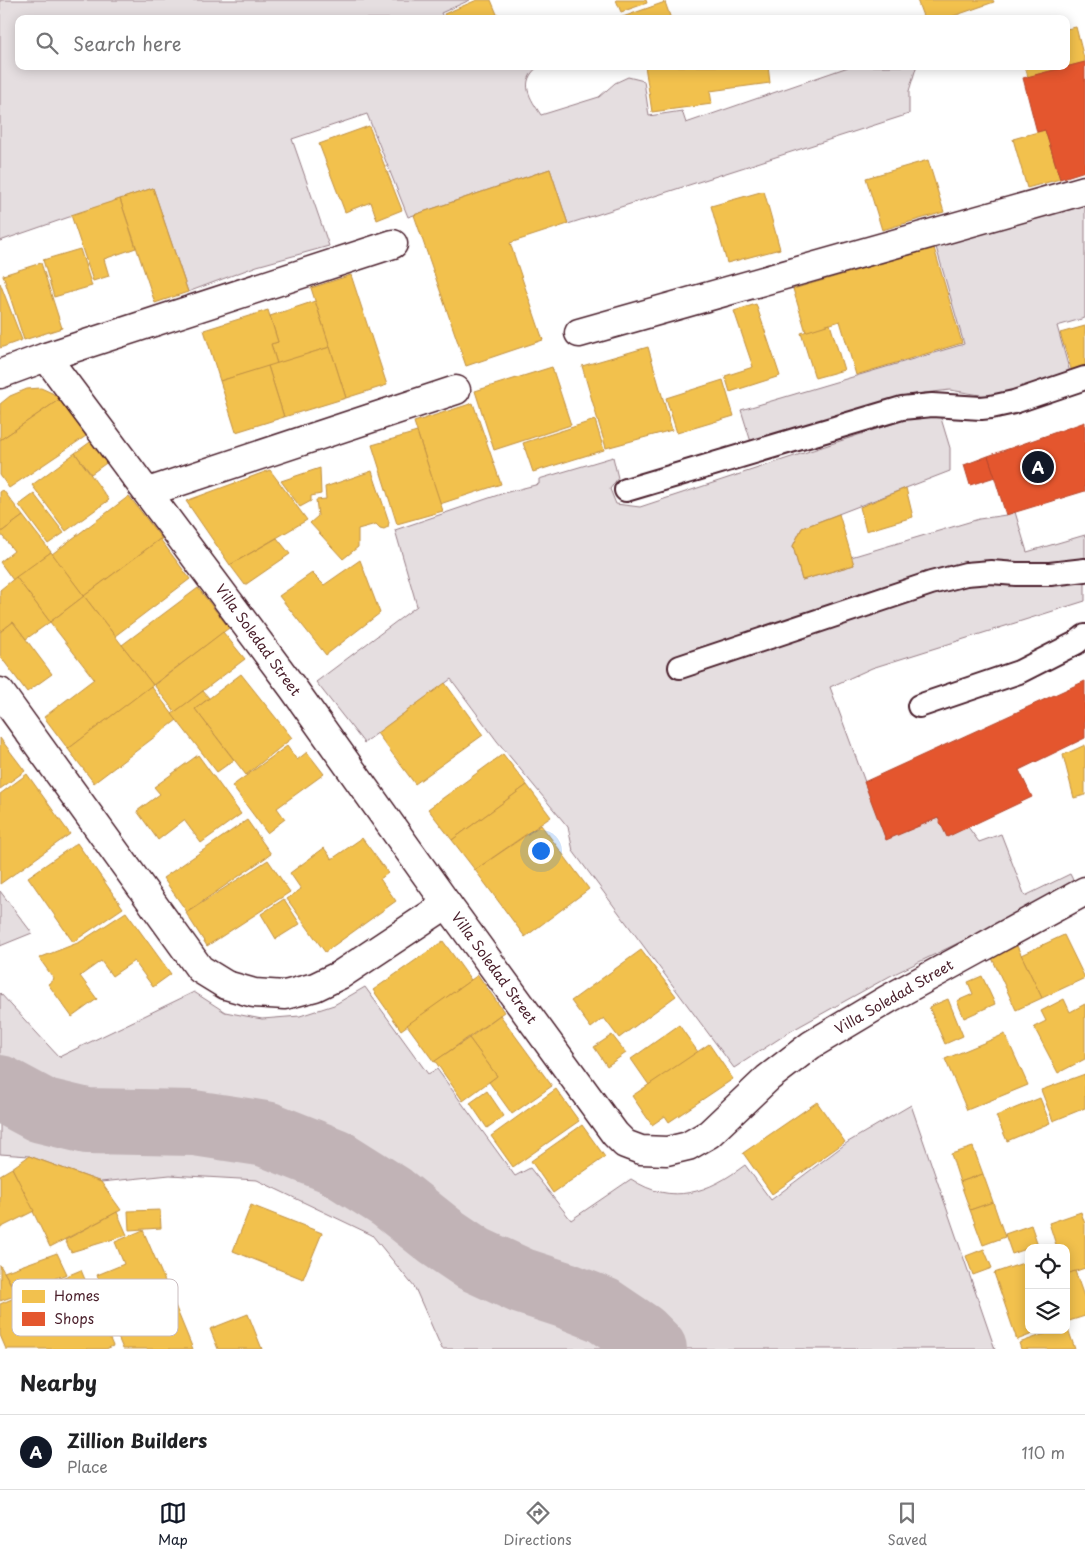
<!DOCTYPE html>
<html lang="en">
<head>
<meta charset="utf-8">
<style>
  :root { --surface:#fff; --page:#f2f2f2; --text:#202124; --muted:#757577; --line:#e0e0e0; --accent:#111827 }
  body { margin:0; font-family:"Playpen Sans",sans-serif; background:var(--page); color:var(--text) }
  .controls { position:absolute; right:15px; bottom:15px; display:grid; overflow:hidden; border-radius:10px; box-shadow:0 2px 12px #0003 }
  .controls button { width:45px; height:45px; display:grid; place-items:center; padding:0; border:0; border-bottom:1px solid var(--line); background:var(--surface); color:var(--text); font:25px sans-serif }
  .you { position:absolute; left:540px; top:850px; width:18px; height:18px; margin:-12px; border:4px solid #fff; border-radius:50%; background:#1a73e8; box-shadow:0 0 0 8px #1a73e833 }
  .badge { display:grid; place-items:center; width:32px; height:32px; border-radius:50%; background:var(--accent); color:#fff; font-size:16px; font-weight:700 }
  .pin { position:absolute; translate:-50% -50%; border:2px solid #fff; box-shadow:0 1px 5px #0006 }
  .list { margin:0; padding:0; list-style:none }
  h2 { display:flex; justify-content:space-between; align-items:center; height:65px; margin:0; padding:0 20px; font-size:21px }
  h2 small { font-size:16px; font-weight:400; color:var(--muted) }
  .list li { display:grid; grid-template-columns:32px 1fr auto; gap:15px; align-items:center; box-sizing:border-box; height:75px; padding:0 20px; border-top:1px solid var(--line) }
  .list b { display:block; font-size:19px; white-space:nowrap }
  .list p { margin:0; font-size:16px; white-space:nowrap; color:var(--muted) }
  .list em { font-size:16px; font-style:normal; color:var(--muted) }
  .icon { flex:none; width:28px; height:28px; fill:none; stroke:currentColor; stroke-width:2; stroke-linecap:round; stroke-linejoin:round }
  .map { position:relative; flex:none; width:1085px; height:1349px; overflow:hidden }
  .search { position:absolute; background:var(--surface); box-shadow:0 2px 12px #0003; left:15px; right:15px; top:15px; height:55px; display:flex; align-items:center; gap:12px; box-sizing:border-box; padding:0 18px; border-radius:10px; color:var(--muted); font-size:19px }
  .sheet { height:140px; background:var(--surface) }
  nav { display:flex; justify-content:space-around; align-items:center; box-sizing:border-box; height:70px; border-top:1px solid var(--line); background:var(--surface); font-size:14px; color:var(--muted) }
  nav a { display:grid; justify-items:center; gap:2px }
  nav .on { color:var(--accent) }
  .map>svg:first-child { display:block }
  .green { fill:#e5dee0; stroke:#987e86 }
  .homes { fill:#f2c14e; stroke:#c09044 }
  .shops { fill:#e4572e; stroke:#b6462d }
  .lines { fill:none; stroke-linecap:round; stroke-linejoin:round }
  .river { stroke:#c1b3b6; stroke-width:66 }
  .service-casing { stroke:#4a1f2b; stroke-width:26 }
  .minor-casing { stroke:#4a1f2b; stroke-width:31 }
  .service { stroke:#fff; stroke-width:22 }
  .minor { stroke:#fff; stroke-width:28 }
  .labels { text-anchor:middle; stroke-width:5; stroke-linejoin:round; paint-order:stroke }
  .street-label { font-size:14px; fill:#4a1f2b; stroke:#fff }
  .key { fill:#fff; stroke:#c9bcbf; stroke-width:1 }
  .key-label { font-size:14px; fill:#4a1f2b }
</style>
</head>
<body>
<div class="map">
<svg width="1085" height="1349" viewBox="0 0 1085 1349">
  <rect width="100%" height="100%" fill="#fff"/>
  <filter id="ink" filterUnits="userSpaceOnUse"><feTurbulence type="fractalNoise" baseFrequency=".02" numOctaves="2"/><feDisplacementMap in="SourceGraphic" scale="10" xChannelSelector="R" yChannelSelector="G"/><feConvolveMatrix kernelMatrix="1 2 1 2 8 2 1 2 1" color-interpolation-filters="sRGB"/></filter>
  <g filter="url(#ink)">
    <g class="green">
      <path d="M0,0H470L441,13L444,19H19V66H539C518,82 530,98 541,115L599,97L615,83L628,77L644,81L649,116L682,111L686,123L851,66H916V68L909,91V114L568,224L550,169L408,217L367,114L292,139L329,246L257,266L188,292L153,188L0,241Z"/>
      <path d="M1085,205V318L1057,326L1071,376L992,397L950,390L907,395L751,442L741,410L964,344L936,247Z"/>
      <path d="M925,413L940,415L950,448V471L802,528L793,546L802,580L854,565L851,557L979,519L1006,515L1015,512L1027,552L1085,535V601L872,668L830,687L886,839L938,818L968,827L979,842L1001,834L1025,896L1070,874L1076,886L890,976L791,1031L734,1068L573,851L568,827L497,741L451,679L364,743L316,682L417,606L395,530L504,493L539,484V479L613,457L618,478L610,489L616,504L640,507Z"/>
      <path d="M0,891L32,933L0,946Z"/>
      <path d="M365,987L428,1074L437,1069L515,1176L530,1168L571,1220L631,1179C672,1206 708,1193 745,1165L771,1200L848,1142L911,1105L995,1349H442L415,1288L372,1235L257,1180L170,1175L101,1182L29,1156L0,1154V993L59,1057L194,992L225,1012L262,1019L300,1016L334,1005Z"/>
    </g>
    <g class="homes">
      <path d="M477,0H491L499,19H446L444,14Z"/>
      <path d="M616,0H646L647,3L621,12Z"/>
      <path d="M917,0H993L994,2L945,19H924Z"/>
      <path d="M665,2L671,19H617Z"/>
      <path d="M1076,27L1085,62L1028,77L1025,66H1066V29Z"/>
      <path d="M645,66H768L770,83L710,91L712,104L652,112Z"/>
      <path d="M369,126L402,210L377,220L371,202L345,212L319,144Z"/>
      <path d="M1045,130L1060,179L1027,188L1013,139Z"/>
      <path d="M928,160L944,212L882,230L866,178Z"/>
      <path d="M550,169L568,224L510,243L543,340L466,366L414,215Z"/>
      <path d="M153,188L188,292L155,303L120,199Z"/>
      <path d="M764,191L780,249L727,263L711,206Z"/>
      <path d="M120,199L136,248L104,259L109,276L93,281L71,215Z"/>
      <path d="M934,248L962,343L856,375L840,321L806,332L793,289Z"/>
      <path d="M80,249L92,286L54,297L43,260Z"/>
      <path d="M41,263L62,328L24,340L3,275Z"/>
      <path d="M351,275L387,385L346,398L311,288Z"/>
      <path d="M0,283L22,340L0,348Z"/>
      <path d="M315,301L330,347L277,364L271,344L278,342L270,316Z"/>
      <path d="M756,304L780,376L730,392L725,376L753,367L734,311Z"/>
      <path d="M268,310L278,342L271,344L277,364L220,381L204,330Z"/>
      <path d="M830,324L844,370L815,378L801,333Z"/>
      <path d="M1085,326V368L1072,372L1060,333Z"/>
      <path d="M330,347L346,398L284,417L268,366Z"/>
      <path d="M648,347L672,430L606,448L582,366Z"/>
      <path d="M268,366L284,417L236,432L220,381Z"/>
      <path d="M552,367L571,425L494,450L475,391Z"/>
      <path d="M723,380L734,416L677,433L666,398Z"/>
      <path d="M41,388L52,393L60,399L0,440V404L10,396L27,389Z"/>
      <path d="M60,399L86,436L9,488L0,475V440Z"/>
      <path d="M473,403L501,484L440,504L414,422Z"/>
      <path d="M595,420L604,450L533,472L523,443Z"/>
      <path d="M417,432L443,511L397,524L372,445Z"/>
      <path d="M93,440L109,461L91,474L75,453Z"/>
      <path d="M75,453L109,500L66,531L32,485Z"/>
      <path d="M320,468L321,494L311,496V501L300,507L281,481Z"/>
      <path d="M270,470L307,520L230,565L186,501Z"/>
      <path d="M372,471L389,522L388,527L384,529L380,528L376,524L358,529V547L343,559L310,523L318,516L316,500L326,499L325,487Z"/>
      <path d="M906,488L913,517L866,531L860,507Z"/>
      <path d="M3,490L23,516L0,533V492Z"/>
      <path d="M34,494L64,533L48,544L19,505Z"/>
      <path d="M129,496L162,539H160L84,596L52,554Z"/>
      <path d="M839,514L854,565L802,580L793,546L802,528Z"/>
      <path d="M23,516L51,552L13,580L0,562L14,551L0,533Z"/>
      <path d="M277,538L290,554L245,585L230,565Z"/>
      <path d="M160,539L190,579L115,636L84,596Z"/>
      <path d="M51,552L84,596L50,622L16,577Z"/>
      <path d="M360,560L380,613L326,655L279,596L312,573L324,585Z"/>
      <path d="M16,577L50,622L26,639L13,622L0,632V590Z"/>
      <path d="M198,588L229,628L153,685L122,645Z"/>
      <path d="M84,596L153,685L68,749L44,717L94,679L50,622Z"/>
      <path d="M13,622L52,674L27,692L0,656V632Z"/>
      <path d="M223,632L245,659L175,712L154,685Z"/>
      <path d="M241,674L292,738L246,775L195,709Z"/>
      <path d="M445,683L483,735L415,784L377,733Z"/>
      <path d="M151,686L177,720L94,783L68,749Z"/>
      <path d="M203,691L209,698L195,709L234,760L217,772L172,714Z"/>
      <path d="M0,738L25,771L0,789Z"/>
      <path d="M1085,745V795L1074,798L1063,755Z"/>
      <path d="M287,746L297,760L307,752L324,774L277,808L285,819L267,833L232,786Z"/>
      <path d="M503,754L527,785L452,840L428,809Z"/>
      <path d="M198,755L241,814L201,843L184,820L158,840L137,811L160,794L154,787Z"/>
      <path d="M27,774L70,834L0,884V794Z"/>
      <path d="M527,785L551,817L475,870L452,840Z"/>
      <path d="M247,820L271,854L187,912L163,878Z"/>
      <path d="M541,825L589,889L525,937L475,870Z"/>
      <path d="M362,838L388,873L380,879L396,901L325,952L287,899L301,889L290,873L324,848L332,859Z"/>
      <path d="M77,843L123,908L73,942L28,877Z"/>
      <path d="M268,860L290,892L207,946L186,913Z"/>
      <path d="M284,899L300,924L276,939L261,914Z"/>
      <path d="M126,912L171,974L153,987L134,961L112,976L101,961L80,976L97,999L72,1017L48,984L54,979L39,958L80,942Z"/>
      <path d="M1064,935L1085,978L1042,998L1021,955Z"/>
      <path d="M443,941L471,980L401,1030L373,990Z"/>
      <path d="M1017,946L1042,998L1016,1010L992,958Z"/>
      <path d="M641,950L676,996L619,1038L604,1018L591,1028L571,1001Z"/>
      <path d="M478,975L504,1012L434,1062L407,1025Z"/>
      <path d="M982,976L995,1004L964,1018L957,1001L973,994L968,982Z"/>
      <path d="M948,999L963,1036L945,1044L929,1007Z"/>
      <path d="M1064,999L1070,1012L1085,1004V1059L1058,1073L1034,1027L1046,1021L1041,1011Z"/>
      <path d="M500,1015L552,1086L512,1114L489,1082L497,1076L469,1038Z"/>
      <path d="M679,1025L698,1052L649,1085L631,1059Z"/>
      <path d="M1005,1034L1028,1085L967,1110L945,1059Z"/>
      <path d="M612,1035L626,1053L607,1066L594,1047Z"/>
      <path d="M469,1038L497,1076L463,1101L435,1061Z"/>
      <path d="M709,1044L733,1079L669,1122L665,1116L652,1125L632,1096Z"/>
      <path d="M1085,1074V1108L1053,1121L1041,1090Z"/>
      <path d="M556,1089L579,1121L513,1167L491,1136Z"/>
      <path d="M487,1091L504,1116L487,1128L470,1103Z"/>
      <path d="M1040,1098L1050,1123L1007,1141L996,1116Z"/>
      <path d="M817,1102L845,1142L772,1194L743,1153Z"/>
      <path d="M582,1125L605,1157L553,1193L531,1161Z"/>
      <path d="M973,1147L983,1174L960,1182L951,1154Z"/>
      <path d="M29,1156L101,1182L121,1210L50,1247L12,1168Z"/>
      <path d="M12,1168L34,1211L0,1228V1175Z"/>
      <path d="M983,1174L993,1202L970,1210L960,1182Z"/>
      <path d="M993,1202L1005,1237L983,1245L970,1210Z"/>
      <path d="M251,1205L322,1233L303,1279L233,1251Z"/>
      <path d="M160,1210L161,1228L129,1230L128,1211Z"/>
      <path d="M117,1212L127,1235L71,1252L65,1240Z"/>
      <path d="M1081,1212L1085,1224V1268L1067,1274L1066,1248H1057L1049,1223Z"/>
      <path d="M1031,1225L1038,1245L1012,1254L1005,1234Z"/>
      <path d="M143,1230L167,1286L111,1309L97,1275L124,1264L115,1242Z"/>
      <path d="M984,1249L992,1268L973,1275L966,1256Z"/>
      <path d="M57,1253L67,1274L16,1292L4,1272Z"/>
      <path d="M1029,1261V1330H1043L1017,1340L994,1273Z"/>
      <path d="M0,1265L17,1295L0,1301Z"/>
      <path d="M81,1270L113,1346L106,1349H6L0,1335V1304Z"/>
      <path d="M1075,1271L1085,1299V1316L1066,1322V1273L1067,1274Z"/>
      <path d="M167,1286L193,1349H123L107,1311Z"/>
      <path d="M248,1314L262,1349H218L210,1329Z"/>
      <path d="M1067,1326L1075,1349H1021L1019,1343L1056,1330H1066Z"/>
    </g>
    <g class="shops">
      <path d="M1085,62V171L1060,179L1045,130L1037,132L1023,78Z"/>
      <path d="M1085,422V491L1006,515L988,456Z"/>
      <path d="M988,456L995,477L970,485L964,465Z"/>
      <path d="M1085,681V738L1019,770L1032,797L947,837L938,818L886,840L864,782Z"/>
    </g>
    <g class="lines">
      <path class="river" d="M0,1088L41,1110L87,1121L194,1123L266,1134L334,1161L391,1197L440,1236L474,1259L522,1281L565,1295L603,1310L640,1335L654,1349"/>
      <defs>
        <g id="service">
          <path d="M626,490L902,408L932,405L981,408L991,407L1014,402L1085,378"/>
          <path d="M680,667L931,583L966,574L991,572L1016,574H1050L1085,570"/>
          <path d="M919,706L1019,672L1076,643L1085,636"/>
        </g>
        <g id="minor">
          <path d="M579,333L1085,190"/>
          <path d="M46,357L293,688L447,904L615,1134L625,1144L641,1150L667,1151L688,1146L709,1134L768,1078L811,1045L888,999L1085,891"/>
          <path d="M0,374L46,357L393,244"/>
          <path d="M148,492L456,390"/>
          <path d="M0,692L200,969L226,985L254,993L285,995L315,987L340,975L447,904"/>
        </g>
      </defs>
      <use href="#service" class="service-casing"/>
      <use href="#minor" class="minor-casing"/>
      <use href="#service" class="service"/>
      <use href="#minor" class="minor"/>
    </g>
  </g>
  <g class="labels">
    <g class="street-label">
      <text transform="translate(258 640) rotate(54)" y="5">Villa Soledad Street</text>
      <text transform="translate(494 968) rotate(54)" y="5">Villa Soledad Street</text>
      <text transform="translate(894 997) rotate(-30)" y="5">Villa Soledad Street</text>
    </g>
  </g>
  <rect x="12" y="1279" width="166" height="57" rx="8" class="key"/>
  <rect x="22" y="1290" width="23" height="13" fill="#f2c14e"/>
  <rect x="22" y="1312" width="23" height="14" fill="#e4572e"/>
  <g class="key-label">
    <text x="54" y="1301">Homes</text>
    <text x="54" y="1324">Shops</text>
  </g>
</svg>
<div class="controls">
<button><svg class="icon" aria-label="locate" viewBox="0 0 24 24"><circle cx="12" cy="12" r="6"/><path d="M12 2v4M12 18v4M2 12h4M18 12h4"/></svg></button>
<button><svg class="icon" aria-label="layers" viewBox="0 0 24 24"><path d="M12 4l9 5-9 5-9-5zM3 14l9 5 9-5"/></svg></button>
</div>
<div class="you"></div>
<div class="pin badge" style="left:1038px;top:467px">A</div>
<div class="search"><svg class="icon" aria-label="search" viewBox="0 0 24 24"><circle cx="10" cy="10" r="6"/><path d="M15 15l6 6"/></svg>Search here</div>
</div>
<section class="sheet">
<h2>Nearby<small></small></h2>
<ul class="list">
<li><span class="badge">A</span><div><b>Zillion Builders</b><p>Place</p></div><em>110 m</em></li>
</ul>
</section>
<nav>
<a class="on"><svg class="icon" aria-label="map" viewBox="0 0 24 24"><path d="M3 6l6-2 6 2 6-2v14l-6 2-6-2-6 2zM9 4v14M15 6v14"/></svg>Map</a>
<a><svg class="icon" aria-label="directions" viewBox="0 0 24 24"><path d="M12 3l9 9-9 9-9-9zM9 14v-3h6M13 9l2 2-2 2"/></svg>Directions</a>
<a><svg class="icon" aria-label="saved" viewBox="0 0 24 24"><path d="M7 4h10v16l-5-4-5 4z"/></svg>Saved</a>
</nav>
</body>
</html>
